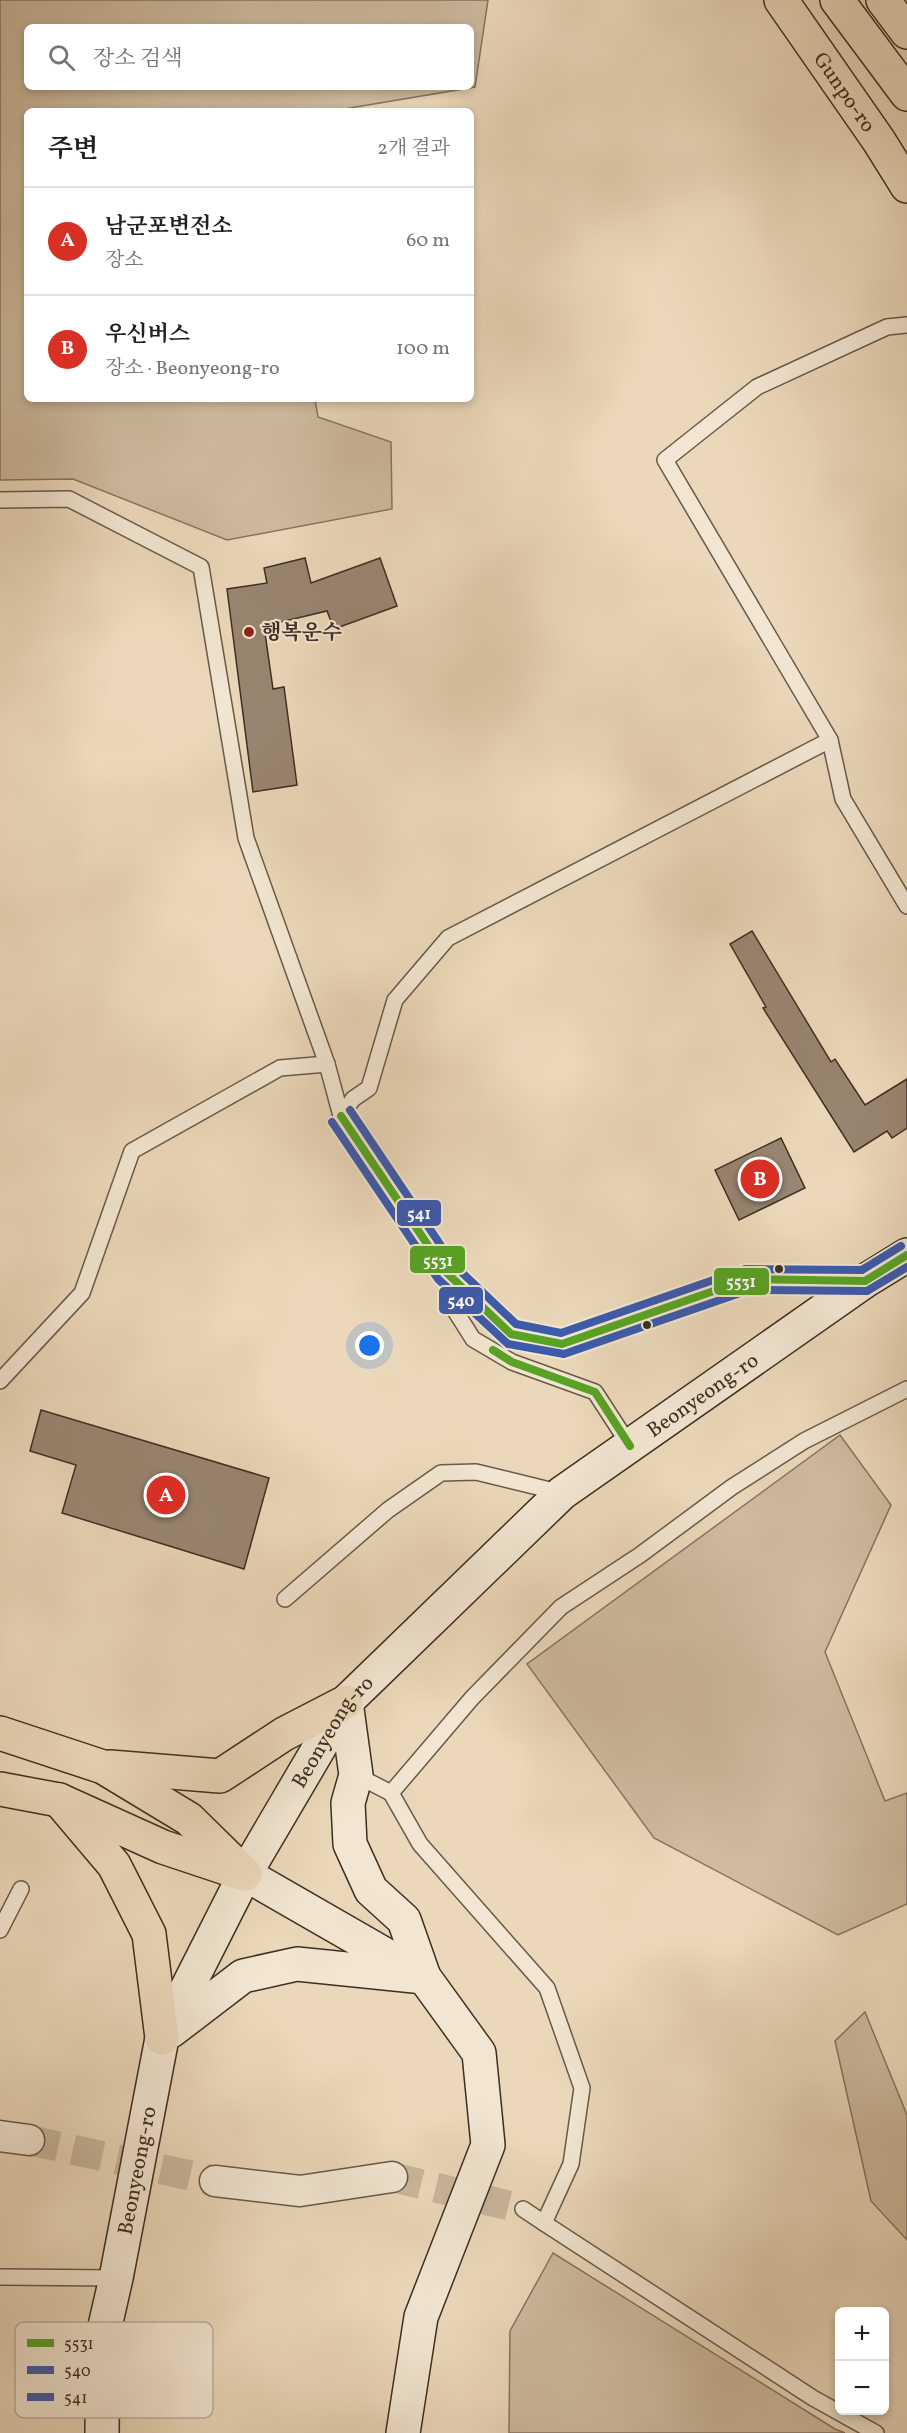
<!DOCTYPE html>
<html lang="ko">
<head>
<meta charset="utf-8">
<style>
  :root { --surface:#fff; --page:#f6f6f6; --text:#202124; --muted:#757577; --line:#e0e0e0; --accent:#d93025 }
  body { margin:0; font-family:Vollkorn,"Noto Serif KR",serif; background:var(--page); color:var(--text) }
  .controls { position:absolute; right:18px; bottom:18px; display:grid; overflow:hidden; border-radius:9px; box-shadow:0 3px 9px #0003 }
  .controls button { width:54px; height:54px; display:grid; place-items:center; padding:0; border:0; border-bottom:2px solid var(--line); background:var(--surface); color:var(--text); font:30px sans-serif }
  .you { position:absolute; left:370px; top:1346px; width:21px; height:21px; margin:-15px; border:4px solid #fff; border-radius:50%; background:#1a73e8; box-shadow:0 0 0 9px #1a73e833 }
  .badge { display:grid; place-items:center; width:39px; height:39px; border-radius:50%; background:var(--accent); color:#fff; font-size:20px; font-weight:700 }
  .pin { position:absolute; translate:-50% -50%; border:3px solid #fff; box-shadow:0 2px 6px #0006 }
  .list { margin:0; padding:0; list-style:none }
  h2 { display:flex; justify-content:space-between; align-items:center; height:78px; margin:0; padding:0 24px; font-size:26px }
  h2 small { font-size:20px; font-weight:400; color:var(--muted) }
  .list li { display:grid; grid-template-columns:39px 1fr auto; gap:18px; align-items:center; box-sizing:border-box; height:108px; padding:0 24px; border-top:2px solid var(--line) }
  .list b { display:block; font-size:22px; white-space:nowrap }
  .list p { margin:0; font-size:20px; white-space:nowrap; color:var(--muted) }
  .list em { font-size:20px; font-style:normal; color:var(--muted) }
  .icon { flex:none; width:33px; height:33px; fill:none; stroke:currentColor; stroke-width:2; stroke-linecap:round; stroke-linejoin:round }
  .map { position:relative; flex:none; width:907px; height:2433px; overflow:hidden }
  .search { position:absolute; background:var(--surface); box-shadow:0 3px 9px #0003; left:24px; top:24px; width:450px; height:66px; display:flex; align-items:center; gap:15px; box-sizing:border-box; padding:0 21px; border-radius:9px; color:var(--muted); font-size:22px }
  .panel { position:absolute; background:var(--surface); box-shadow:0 3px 9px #0003; left:24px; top:108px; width:450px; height:294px; border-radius:9px }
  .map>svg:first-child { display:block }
  .green { fill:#cebba0; stroke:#867462; stroke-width:1.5; fill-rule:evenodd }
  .building { fill:#988672; stroke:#3e2e23; stroke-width:1.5 }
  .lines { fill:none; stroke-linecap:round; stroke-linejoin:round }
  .street-tunnel { stroke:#c8b69c; stroke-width:30; stroke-dasharray:30 15; stroke-linecap:butt }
  .lane-casing { stroke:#695849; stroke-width:18 }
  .street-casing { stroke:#695849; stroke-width:33 }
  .secondary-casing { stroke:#3e2e23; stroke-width:36 }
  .primary-casing { stroke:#3e2e23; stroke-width:36 }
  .highway-casing { stroke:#3e2e23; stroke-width:36 }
  .lane { stroke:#f2e6d2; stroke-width:15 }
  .street { stroke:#f2e6d2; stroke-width:30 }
  .secondary { stroke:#f2e6d2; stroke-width:33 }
  .primary { stroke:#ebd8ba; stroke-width:33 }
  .highway { stroke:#ebd8ba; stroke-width:33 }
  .bus-1-casing { stroke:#f2e6d2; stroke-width:12 }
  .bus-2-casing { stroke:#f2e6d2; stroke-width:12 }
  .bus-3-casing { stroke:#f2e6d2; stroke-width:12 }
  .bus-1 { stroke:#58a325; stroke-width:8 }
  .bus-2 { stroke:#3d5bab; stroke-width:8 }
  .bus-3 { stroke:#3d5bab; stroke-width:8 }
  .poi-dot { fill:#8f2418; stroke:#f2e6d2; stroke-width:2 }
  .bus-dot { fill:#3e2e23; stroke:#f2e6d2; stroke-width:2 }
  .labels { text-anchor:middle; stroke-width:4.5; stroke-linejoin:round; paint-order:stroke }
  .street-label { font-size:21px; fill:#3e2e23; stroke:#f2e6d2 }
  .poi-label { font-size:21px; font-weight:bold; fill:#3e2e23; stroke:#f2e6d2; text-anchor:start }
  .key { fill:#f2e6d2; stroke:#bcaf9e; stroke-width:1.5 }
  .key-label { font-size:16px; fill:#3e2e23 }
  .line-badge { stroke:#f2e6d2; stroke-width:2 }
  .badge-label { font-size:16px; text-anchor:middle; font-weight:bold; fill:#fff }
</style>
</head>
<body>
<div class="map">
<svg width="907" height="2433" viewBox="0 0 907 2433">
  <rect width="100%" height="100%" fill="#ebd8ba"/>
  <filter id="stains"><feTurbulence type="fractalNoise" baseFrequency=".00333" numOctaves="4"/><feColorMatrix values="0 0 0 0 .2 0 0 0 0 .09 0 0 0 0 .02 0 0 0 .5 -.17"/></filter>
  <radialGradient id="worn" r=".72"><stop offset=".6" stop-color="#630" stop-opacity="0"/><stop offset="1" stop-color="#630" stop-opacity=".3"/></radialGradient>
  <g class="green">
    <path d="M0,0H488L475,87L332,111H27V399H315L318,417L391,442L392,509L227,540L73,479L0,480ZM27,27H471V87H27Z"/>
    <path d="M840,1435L891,1505L825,1652L885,1801L907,1793V1904L838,1935L654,1838L527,1664Z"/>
    <path d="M865,2012L907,2115V2240L871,2201L835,2041Z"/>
    <path d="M553,2253L835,2429L845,2433H509L510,2331Z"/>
  </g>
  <g class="building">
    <path d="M305,558L311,583L380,558L397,606L334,629L327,611L264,626L273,689L284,687L297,785L253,792L227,589L267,583L264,568Z"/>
    <path d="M752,931L831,1062L835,1059L865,1105L907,1079V1128L892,1138L887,1131L854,1152L763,1008L766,1007L730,944Z"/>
    <path d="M781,1138L805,1188L739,1220L715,1170Z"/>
    <path d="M41,1410L269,1478L244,1569L62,1513L76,1465L30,1451Z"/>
  </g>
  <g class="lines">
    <g class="street-tunnel">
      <path d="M29,2140L215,2181"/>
      <path d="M392,2177L523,2209"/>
    </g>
    <defs>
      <g id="lane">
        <path d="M907,325L887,327L757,387L665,460L830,740L843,799L907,906"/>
        <path d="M0,500L69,499L201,567L246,838L327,1064"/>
        <path d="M341,1116L353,1099L369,1088L395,1000L448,938L830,740"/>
        <path d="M446,1272L454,1309L473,1339L512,1362L595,1392L630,1446"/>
        <path d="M0,1381L82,1293L132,1151L280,1068L327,1064L341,1116L446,1272L511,1334L562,1344L693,1296L748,1279L856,1281"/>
        <path d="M285,1599L388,1510L441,1473L476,1472L562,1493"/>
        <path d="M356,1775L391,1793"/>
        <path d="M0,1930L21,1889"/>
        <path d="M523,2209L544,2223L571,2164L582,2088L547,1988L420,1844L391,1793L472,1698L561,1607L640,1555L732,1487L804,1441L907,1389"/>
        <path d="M544,2223L813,2398L876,2433"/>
        <path d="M0,2277L116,2278"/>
      </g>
      <g id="street">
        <path d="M0,2136L29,2140"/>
        <path d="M215,2181L300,2191L392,2177"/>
      </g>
      <g id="secondary">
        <path d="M245,1874L424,1977L479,2053L488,2145L421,2317L403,2433"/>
        <path d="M171,2031L243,1976L297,1964L424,1977L404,1920L371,1890L350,1844L348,1803L356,1775L346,1702"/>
        <path id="s1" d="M102,2433L103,2335L116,2278L162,2038L245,1874L346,1702L562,1493L865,1281L907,1255"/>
      </g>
      <g id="primary">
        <path id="s2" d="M781,0L879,141L907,186"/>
        <path d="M837,0L907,94"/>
        <path d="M883,0L907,32"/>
      </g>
      <g id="highway">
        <path d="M0,1733L103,1767L189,1819L245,1874"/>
        <path d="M110,1767L220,1776L284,1734L346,1702"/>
        <path d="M0,1789L59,1800L163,1847L238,1872"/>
        <path d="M59,1800L114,1865L149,1934L162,2038"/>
      </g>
    </defs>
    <use href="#lane" class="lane-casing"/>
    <use href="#street" class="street-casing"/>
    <use href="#secondary" class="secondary-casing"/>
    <use href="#primary" class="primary-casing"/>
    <use href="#highway" class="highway-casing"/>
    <use href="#lane" class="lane"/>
    <use href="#street" class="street"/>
    <use href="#secondary" class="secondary"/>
    <use href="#primary" class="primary"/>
    <use href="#highway" class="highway"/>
    <defs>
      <g id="bus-1">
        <path d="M341,1116L446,1272L511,1334L562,1344L748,1279L865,1281L907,1255"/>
        <path d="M493,1350L512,1362L595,1392L630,1446"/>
      </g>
      <path id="bus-2" d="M332,1122L438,1279L508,1344L564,1354L749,1290L867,1291L907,1267"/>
      <path id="bus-3" d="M350,1110L454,1265L516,1324L561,1333L745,1269L862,1270L901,1246"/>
    </defs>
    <use href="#bus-1" class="bus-1-casing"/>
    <use href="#bus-2" class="bus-2-casing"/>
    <use href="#bus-3" class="bus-3-casing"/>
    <use href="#bus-1" class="bus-1"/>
    <use href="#bus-2" class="bus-2"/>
    <use href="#bus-3" class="bus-3"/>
  </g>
  <circle class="poi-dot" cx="249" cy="632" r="6"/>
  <g class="bus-dot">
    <circle cx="779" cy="1269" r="5"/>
    <circle cx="647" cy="1325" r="5"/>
  </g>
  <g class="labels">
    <g class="street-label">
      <text dy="7" stroke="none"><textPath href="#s2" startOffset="112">Gunpo-ro</textPath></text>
      <text dy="7" stroke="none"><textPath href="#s1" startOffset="1256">Beonyeong-ro</textPath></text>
      <text dy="7" stroke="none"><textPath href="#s1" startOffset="752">Beonyeong-ro</textPath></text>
      <text dy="7" stroke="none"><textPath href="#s1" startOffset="266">Beonyeong-ro</textPath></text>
    </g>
    <g class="poi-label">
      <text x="261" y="639">행복운수</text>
    </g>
  </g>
  <rect x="15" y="2322" width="198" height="96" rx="9" class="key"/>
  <rect x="27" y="2339" width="27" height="8" fill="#58a325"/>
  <rect x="27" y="2366" width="27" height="8" fill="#3d5bab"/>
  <rect x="27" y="2393" width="27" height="8" fill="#3d5bab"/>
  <g class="key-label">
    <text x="64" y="2349">5531</text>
    <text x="64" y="2376">540</text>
    <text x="64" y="2403">541</text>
  </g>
  <g class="line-badge">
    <rect x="396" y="1199" width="46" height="28" rx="6" fill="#3d5bab"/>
    <rect x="409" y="1245" width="57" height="29" rx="6" fill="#58a325"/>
    <rect x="713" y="1267" width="57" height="29" rx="6" fill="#58a325"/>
    <rect x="438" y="1286" width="46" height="29" rx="6" fill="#3d5bab"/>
  </g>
  <g class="badge-label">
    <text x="419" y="1219">541</text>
    <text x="438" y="1266">5531</text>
    <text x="741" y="1287">5531</text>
    <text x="461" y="1306">540</text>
  </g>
  <rect width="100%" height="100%" filter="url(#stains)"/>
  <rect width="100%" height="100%" fill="url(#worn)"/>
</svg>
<div class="controls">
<button>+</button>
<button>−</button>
</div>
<div class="you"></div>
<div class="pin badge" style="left:166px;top:1495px">A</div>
<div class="pin badge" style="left:760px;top:1179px">B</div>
<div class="search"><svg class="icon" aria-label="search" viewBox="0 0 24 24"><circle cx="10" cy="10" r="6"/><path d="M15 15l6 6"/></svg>장소 검색</div>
<section class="panel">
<h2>주변<small>2개 결과</small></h2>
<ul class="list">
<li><span class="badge">A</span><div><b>남군포변전소</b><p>장소</p></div><em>60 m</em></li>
<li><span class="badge">B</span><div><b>우신버스</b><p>장소 · Beonyeong-ro</p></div><em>100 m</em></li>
</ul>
</section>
</div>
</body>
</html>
